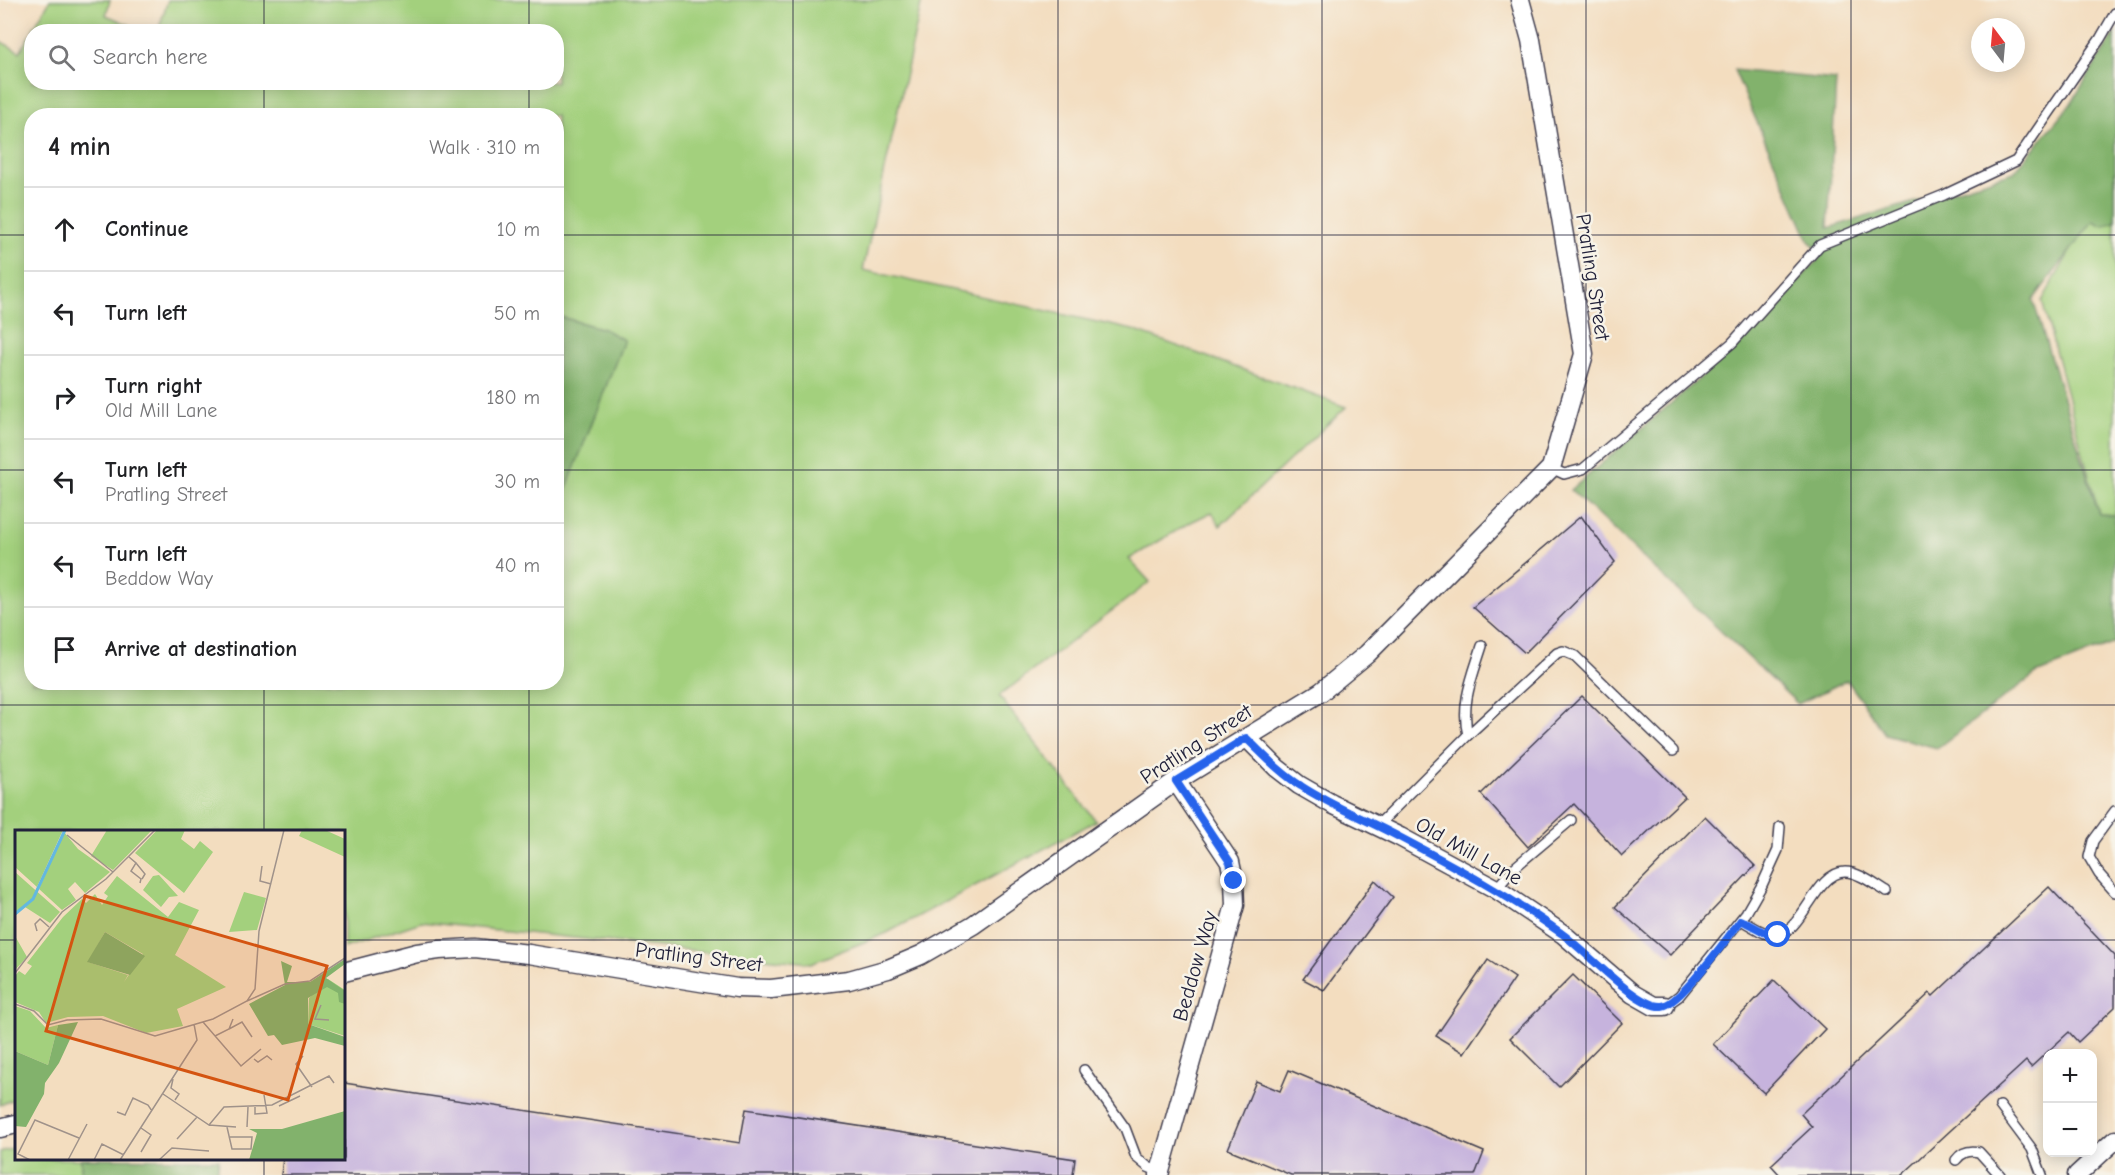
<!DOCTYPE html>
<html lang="en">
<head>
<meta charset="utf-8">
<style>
  :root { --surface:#fff; --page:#f6f6f6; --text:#202124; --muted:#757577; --line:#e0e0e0 }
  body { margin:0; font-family:"Comic Neue",sans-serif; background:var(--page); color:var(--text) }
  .controls { position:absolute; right:18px; bottom:18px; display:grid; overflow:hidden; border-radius:12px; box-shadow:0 3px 15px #0003 }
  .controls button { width:54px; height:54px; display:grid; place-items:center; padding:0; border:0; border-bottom:2px solid var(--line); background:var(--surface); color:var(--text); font:30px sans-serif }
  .compass { position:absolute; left:1971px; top:18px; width:54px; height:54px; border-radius:50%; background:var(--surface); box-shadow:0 3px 15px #0003; rotate:344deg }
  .stop { position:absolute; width:18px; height:18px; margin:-14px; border:4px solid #2563eb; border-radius:50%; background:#fff }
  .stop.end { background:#2563eb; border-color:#fff; box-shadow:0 2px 6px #0008 }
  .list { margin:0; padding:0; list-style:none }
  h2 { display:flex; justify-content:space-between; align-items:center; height:78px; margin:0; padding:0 24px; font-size:26px }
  h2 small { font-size:20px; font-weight:400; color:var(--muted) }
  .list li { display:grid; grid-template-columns:39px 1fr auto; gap:18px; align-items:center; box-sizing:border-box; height:84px; padding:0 24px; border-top:2px solid var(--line) }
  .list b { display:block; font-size:22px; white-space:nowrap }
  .list p { margin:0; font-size:20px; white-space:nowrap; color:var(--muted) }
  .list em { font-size:20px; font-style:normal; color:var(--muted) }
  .icon { flex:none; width:33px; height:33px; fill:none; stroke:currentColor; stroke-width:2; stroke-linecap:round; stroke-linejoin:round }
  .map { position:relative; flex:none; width:2115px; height:1175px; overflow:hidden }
  .search { position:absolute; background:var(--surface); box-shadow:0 3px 15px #0003; left:24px; top:24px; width:540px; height:66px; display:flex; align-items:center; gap:15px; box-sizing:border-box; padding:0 21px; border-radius:24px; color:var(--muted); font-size:22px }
  .panel { position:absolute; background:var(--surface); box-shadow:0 3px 15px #0003; left:24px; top:108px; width:540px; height:582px; border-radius:24px }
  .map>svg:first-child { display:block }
  .green { fill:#a3d07d; stroke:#62795c; stroke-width:1.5; fill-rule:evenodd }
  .forest { fill:#82b26c; stroke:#526a54; stroke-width:1.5 }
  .building { fill:#c6b3dd }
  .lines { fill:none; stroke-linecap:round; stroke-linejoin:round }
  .service-casing { stroke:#413e4f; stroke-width:12 }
  .minor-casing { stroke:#413e4f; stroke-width:21 }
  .service { stroke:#fff; stroke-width:9 }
  .minor { stroke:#fff; stroke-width:18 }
  .route { stroke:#2563eb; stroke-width:8 }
  .grid { fill:none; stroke:#22223b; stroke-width:1.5; stroke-opacity:0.55 }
  .labels { text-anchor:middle; stroke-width:5; stroke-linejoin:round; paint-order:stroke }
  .street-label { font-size:21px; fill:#22223b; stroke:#f7f3e8 }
  .inset-river { fill:none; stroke:#63b8df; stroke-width:3 }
  .inset-road { fill:none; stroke:#9f928a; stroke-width:1.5 }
  .view { fill:#d45411; fill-opacity:0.15; stroke:#d45411; stroke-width:3 }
  .inset-edge { fill:none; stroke:#22223b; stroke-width:3 }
</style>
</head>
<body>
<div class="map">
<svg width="2115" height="1175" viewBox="0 0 2115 1175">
  <rect width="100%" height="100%" fill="#f7f3e8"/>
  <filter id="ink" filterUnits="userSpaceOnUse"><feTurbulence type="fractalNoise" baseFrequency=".0167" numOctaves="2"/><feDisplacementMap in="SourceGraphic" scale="12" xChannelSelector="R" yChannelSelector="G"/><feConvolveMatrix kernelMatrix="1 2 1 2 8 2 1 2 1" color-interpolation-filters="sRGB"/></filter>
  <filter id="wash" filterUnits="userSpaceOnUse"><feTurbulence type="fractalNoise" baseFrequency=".008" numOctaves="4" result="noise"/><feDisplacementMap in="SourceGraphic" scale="24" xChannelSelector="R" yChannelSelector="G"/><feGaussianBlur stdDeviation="1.35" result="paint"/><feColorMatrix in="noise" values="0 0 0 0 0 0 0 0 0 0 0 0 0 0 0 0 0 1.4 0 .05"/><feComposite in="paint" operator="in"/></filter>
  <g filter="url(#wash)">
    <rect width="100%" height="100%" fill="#f3ddbf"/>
    <g class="green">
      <path d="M50,0H110L106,15L144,31H32Z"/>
      <path d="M168,0H922L863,270L1133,330L1346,407L1220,526L1212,512L1191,522L1129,559L1150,582L999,696L1096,821L887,933L811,963L421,922L344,948V832H16V1098L0,1105V41L20,52L31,33L32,82H556V32L158,31ZM32,116H556L557,316L604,329L557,513L556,682H32Z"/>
      <path d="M2115,172V515L2099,514L2042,301Z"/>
      <path d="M16,1147V1158L81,1159V1175H0V1152Z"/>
    </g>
    <g class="forest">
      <path d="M2115,33V222L2102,226L2093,221L2033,300L2099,514L2115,515V643L2036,674L1937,748L1885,734L1847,680L1798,704L1571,490L1745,339L1823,254L1810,242L1734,70L1836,80L1828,228L2014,172L2070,105Z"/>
      <path d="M557,316L604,329L624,340L557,513Z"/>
      <path d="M81,1159V1158L219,1159L217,1175H81Z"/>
    </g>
    <g id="blocks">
      <g class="building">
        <path d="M1581,516L1615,562L1525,653L1473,607Z"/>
        <path d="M1582,696L1685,797L1622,856L1574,804L1528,847L1481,794Z"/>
        <path d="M1705,816L1755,866L1670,955L1615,907Z"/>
        <path d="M1375,880L1393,897L1324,990L1303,979Z"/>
        <path d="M2049,887L2115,956V1007L2078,1042L2069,1032L2031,1067L2026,1061L1902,1175H1780L1771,1165L1812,1127L1801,1114L1930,993L1933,996Z"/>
        <path d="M1488,960L1515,978L1464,1053L1436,1036Z"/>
        <path d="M1573,975L1622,1023L1559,1087L1510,1038Z"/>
        <path d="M1774,980L1825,1029L1764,1093L1713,1044Z"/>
        <path d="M1289,1070L1484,1152L1475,1175H1291L1228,1149L1256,1081L1280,1091Z"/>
        <path d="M344,1083L740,1143L746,1109L1075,1159L1073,1175H281L283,1158H344Z"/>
      </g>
    </g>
  </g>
  <g filter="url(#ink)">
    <use href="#blocks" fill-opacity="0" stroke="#413e4f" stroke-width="1.5"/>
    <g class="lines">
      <defs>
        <g id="service">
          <path d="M1551,468L1564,474L1583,469L1732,343L1820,245L1944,195L2016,161L2100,39L2115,13"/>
          <path d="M1468,735L1557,653L1563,651L1575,656L1673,751"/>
          <path d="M2115,811L2093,841L2089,857L2099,874L2115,892"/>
          <path d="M1377,826L1468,735C1460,704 1473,675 1482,646"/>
          <path d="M1496,889L1514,868L1571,820"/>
          <path d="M1741,920C1751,925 1763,935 1775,935C1802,935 1815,872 1845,872C1859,872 1875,885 1887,892"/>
          <path d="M1665,1006L1679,996L1746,913L1762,885L1778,850L1780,827"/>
          <path d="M1084,1070L1125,1128L1136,1157L1148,1167L1160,1172"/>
          <path d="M2000,1106L2032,1149L2042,1175"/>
          <path d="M1956,1160C1962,1152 1969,1150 1979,1152L2000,1175"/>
        </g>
        <g id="minor">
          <path d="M1247,738L1277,768L1299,785L1332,804L1400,837L1496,889L1563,934L1633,994L1654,1006H1665"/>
          <path d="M344,972L417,953L439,950L475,948L529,954L737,988L771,989L849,980L888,969L921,955L973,925L1176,781L1321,692L1367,654L1551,468L1584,354L1531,40L1520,0"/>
          <path d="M0,1128L16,1124"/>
          <path d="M1159,1175L1235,905L1234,881L1230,862L1176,781"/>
          <path d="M2077,1175L2115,1140"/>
        </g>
      </defs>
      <use href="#service" class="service-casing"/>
      <use href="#minor" class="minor-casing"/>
      <use href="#service" class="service"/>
      <use href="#minor" class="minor"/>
    </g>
  </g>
  <g class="lines" filter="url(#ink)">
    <path class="route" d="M1234,881L1230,862L1176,781L1246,738C1264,755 1280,773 1301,786C1333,807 1368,820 1401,838C1456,867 1511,897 1561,933C1583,948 1638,1009 1662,1006C1679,1005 1729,936 1741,920L1768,934L1778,935"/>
  </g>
  <path class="grid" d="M264,0V32M529,0V32M793,0V1175M1058,0V1175M1322,0V1175M1586,0V1175M1851,0V1175M264,82V116M529,82V116M0,235H32M556,235H2115M0,470H32M556,470H2115M264,682V832M529,682V1175M0,705H2115M0,940H16M344,940H2115M264,1158V1175"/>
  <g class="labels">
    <g class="street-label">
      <text transform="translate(1593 277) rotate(81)" y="7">Pratling Street</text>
      <text transform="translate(1196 744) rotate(-33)" y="7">Pratling Street</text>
      <text transform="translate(1469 851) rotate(29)" y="7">Old Mill Lane</text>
      <text transform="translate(699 957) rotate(7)" y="7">Pratling Street</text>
      <text transform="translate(1195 966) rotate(-74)" y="7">Beddow Way</text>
    </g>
  </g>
  <g transform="translate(15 830)">
    <rect width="330" height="330" fill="#f3ddbf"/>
    <path d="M0,0H48L22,57L0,37ZM92,0H137L98,40L76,26ZM142,0H170L166,9L179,19L185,11L198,22L169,63L120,23ZM287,0H310L330,9V27L284,6ZM49,2L63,19L95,42L70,63L60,52L53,59L61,70L47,80L24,59ZM0,42L45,82L35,93L10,77L0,84ZM144,45L163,66L154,67L146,77L128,60L138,46ZM102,46L153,87L164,72L184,80L160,125L211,157L162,179L168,196L131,203L88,186L53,187L31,193L24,182L0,172V146L4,141L10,145L17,136L12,133L48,87L67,69L71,73L80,64L87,75L93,66L89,63ZM90,102L128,124L109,152L113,145L73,132ZM229,62L251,68L242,100L214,102ZM0,106L12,127L0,140ZM313,149L330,160V206L293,194L294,168ZM0,176L15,181L31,198L43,195L33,235L0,221Z" fill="#a3d07d" fill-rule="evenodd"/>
    <path d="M90,102L130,126L115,145L72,132ZM330,129V134L311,148L330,161V174L324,172L323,163L312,157L293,168V194L330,207V216L300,208L267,215L259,205L253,206L234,174L270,155L266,131L277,136L272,152H295ZM63,192L44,233L30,253L29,264L11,297L0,296V221L33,235L43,195ZM330,281V330H234L242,303L234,299H267Z" fill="#82b26c"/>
    <path class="inset-river" d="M0,84L18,69L50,0"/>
    <path class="inset-road" d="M52,5L98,42M114,27L121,33L116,41L126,49L125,53M121,33L130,44L127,49M247,36L245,51L256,54M22,101L20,94L25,89L34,97M0,143L47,82L91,49L140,0M232,171L270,154L295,151L330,128M0,174L19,181L33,195L52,190L86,189L140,206L198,189L232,171L240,159L244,101L269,0M306,175L300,189L314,190M188,192L226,236L246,219M214,199L227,192L237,207M200,206L214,199L218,189M288,226L281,234L297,257M239,229L243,232L252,226L257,230M158,249L156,258L164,264L160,270M148,264L194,295L209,277L257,275L314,246L319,253M264,276L285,266M240,277V284L252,283L249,265M102,282L110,285L118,268L133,275L137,281M194,295L221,297M212,297L217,319H236L237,307H215M232,297L233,277M162,309L182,287M126,322L136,305L126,298M15,330L3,324L20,290L64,308M53,330L72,294M79,330L87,314L109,325M105,330L182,210L179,194M144,330L157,318L194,321"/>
    <path class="view" d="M70,66L312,136L273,270L31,201Z"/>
    <rect width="330" height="330" class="inset-edge"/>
  </g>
</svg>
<div class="controls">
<button>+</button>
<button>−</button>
</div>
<svg class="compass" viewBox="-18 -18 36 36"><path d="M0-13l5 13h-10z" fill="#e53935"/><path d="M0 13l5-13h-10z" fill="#757577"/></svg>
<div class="stop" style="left:1778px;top:935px"></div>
<div class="stop end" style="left:1234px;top:881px"></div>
<div class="search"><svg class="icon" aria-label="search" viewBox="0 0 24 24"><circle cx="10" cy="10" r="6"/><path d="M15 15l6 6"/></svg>Search here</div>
<section class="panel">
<h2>4 min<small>Walk · 310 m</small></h2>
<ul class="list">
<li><svg class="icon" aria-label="ahead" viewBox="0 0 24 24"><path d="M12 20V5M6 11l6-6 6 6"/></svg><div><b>Continue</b></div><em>10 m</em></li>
<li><svg class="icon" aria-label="left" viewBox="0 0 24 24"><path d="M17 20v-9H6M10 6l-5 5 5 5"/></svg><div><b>Turn left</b></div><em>50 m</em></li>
<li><svg class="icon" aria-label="right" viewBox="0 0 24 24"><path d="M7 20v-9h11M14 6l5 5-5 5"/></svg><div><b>Turn right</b><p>Old Mill Lane</p></div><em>180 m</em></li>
<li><svg class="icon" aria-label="left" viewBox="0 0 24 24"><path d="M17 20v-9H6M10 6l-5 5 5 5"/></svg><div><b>Turn left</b><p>Pratling Street</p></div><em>30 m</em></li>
<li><svg class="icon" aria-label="left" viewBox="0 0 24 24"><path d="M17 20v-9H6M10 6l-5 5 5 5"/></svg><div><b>Turn left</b><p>Beddow Way</p></div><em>40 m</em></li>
<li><svg class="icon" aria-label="arrive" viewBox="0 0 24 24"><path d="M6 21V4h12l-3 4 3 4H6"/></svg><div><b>Arrive at destination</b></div></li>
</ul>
</section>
</div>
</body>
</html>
